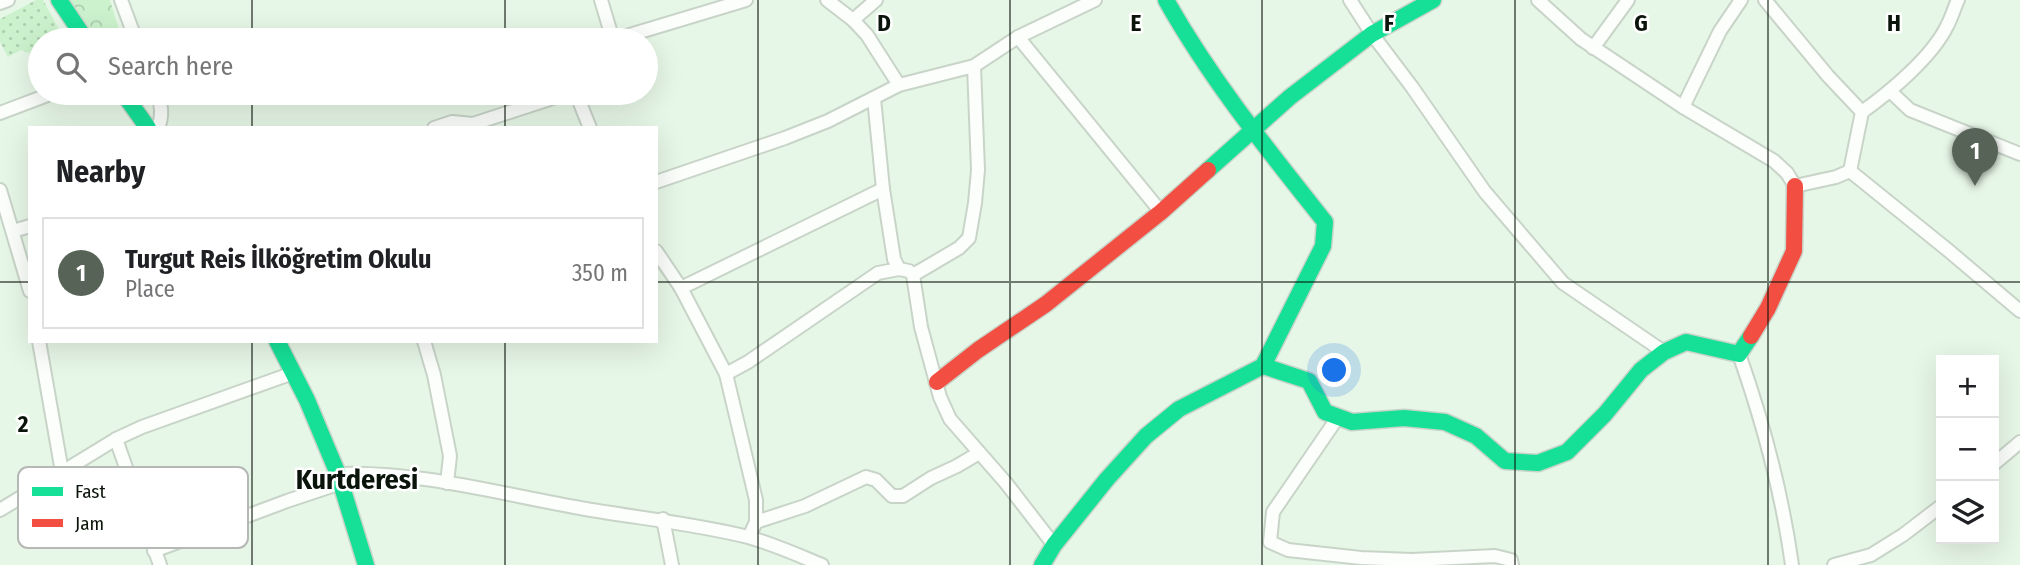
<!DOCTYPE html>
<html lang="en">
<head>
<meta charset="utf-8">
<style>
  :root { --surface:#fff; --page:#f6f6f6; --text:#202124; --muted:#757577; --line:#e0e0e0; --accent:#576357 }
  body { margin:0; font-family:"Fira Sans Condensed",sans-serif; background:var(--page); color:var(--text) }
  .controls { position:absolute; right:21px; bottom:21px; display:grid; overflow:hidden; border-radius:0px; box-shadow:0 7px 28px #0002 }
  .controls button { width:63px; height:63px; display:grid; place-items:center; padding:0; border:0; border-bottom:2px solid var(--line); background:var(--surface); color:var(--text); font:35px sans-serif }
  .you { position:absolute; left:1335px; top:371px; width:24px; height:24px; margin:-18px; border:5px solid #fff; border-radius:50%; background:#1a73e8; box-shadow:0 0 0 10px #1a73e833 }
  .badge { display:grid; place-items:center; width:46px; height:46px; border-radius:50%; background:var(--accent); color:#fff; font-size:23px; font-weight:700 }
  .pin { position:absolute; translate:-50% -58px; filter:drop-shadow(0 2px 4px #0008) }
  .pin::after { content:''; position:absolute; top:37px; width:24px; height:21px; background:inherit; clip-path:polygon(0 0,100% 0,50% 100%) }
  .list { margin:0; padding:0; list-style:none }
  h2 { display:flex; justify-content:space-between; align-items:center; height:91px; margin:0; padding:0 28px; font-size:30px }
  h2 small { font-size:23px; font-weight:400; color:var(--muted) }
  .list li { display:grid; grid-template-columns:46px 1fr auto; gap:21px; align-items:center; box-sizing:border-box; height:112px; margin:0 14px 14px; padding:0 14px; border:2px solid var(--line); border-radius:0px }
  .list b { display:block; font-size:26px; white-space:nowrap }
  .list p { margin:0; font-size:23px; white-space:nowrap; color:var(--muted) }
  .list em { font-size:23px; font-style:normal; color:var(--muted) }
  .icon { flex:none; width:38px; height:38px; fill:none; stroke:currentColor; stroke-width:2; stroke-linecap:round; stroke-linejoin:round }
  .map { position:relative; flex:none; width:2020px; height:565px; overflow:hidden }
  .search { position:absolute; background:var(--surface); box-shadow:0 7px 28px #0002; left:28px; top:28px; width:630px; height:77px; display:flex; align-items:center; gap:18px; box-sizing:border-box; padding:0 24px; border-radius:38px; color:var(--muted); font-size:26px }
  .panel { position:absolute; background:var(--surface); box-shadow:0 7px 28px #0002; left:28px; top:126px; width:630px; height:217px; border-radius:0px }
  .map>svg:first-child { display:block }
  .grass { fill:url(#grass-dots) }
  .park { fill:url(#park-crowns) }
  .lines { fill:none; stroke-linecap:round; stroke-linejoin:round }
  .street-casing { stroke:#c8d4c8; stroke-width:16 }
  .fast-casing { stroke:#c8d4c8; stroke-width:19 }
  .jam-casing { stroke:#c8d4c8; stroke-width:19 }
  .street { stroke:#fbfefb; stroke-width:12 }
  .fast { stroke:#16e098; stroke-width:16 }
  .jam { stroke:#f24e42; stroke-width:16 }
  .grid { fill:none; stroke:#0a140a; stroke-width:2; stroke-opacity:0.55 }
  .labels { text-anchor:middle; stroke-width:5; stroke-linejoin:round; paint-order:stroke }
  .district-label { font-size:28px; font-weight:bold; fill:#0a140a; stroke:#fff }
  .key { fill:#fff; stroke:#b6b8b6; stroke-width:2 }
  .key-label { font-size:19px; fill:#0a140a }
  .grid-label { font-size:23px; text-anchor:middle; font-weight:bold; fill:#0a140a; stroke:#fff; stroke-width:5; stroke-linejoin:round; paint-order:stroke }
</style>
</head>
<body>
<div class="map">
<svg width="2020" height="565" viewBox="0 0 2020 565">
  <defs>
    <pattern id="grass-dots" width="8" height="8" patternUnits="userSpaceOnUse" patternTransform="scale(1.75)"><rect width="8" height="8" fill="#ccf2cd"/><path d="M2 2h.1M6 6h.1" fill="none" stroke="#aecfaf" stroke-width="1.8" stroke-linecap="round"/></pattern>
    <pattern id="park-crowns" width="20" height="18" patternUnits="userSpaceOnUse" patternTransform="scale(1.75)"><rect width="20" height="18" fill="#ccf2cd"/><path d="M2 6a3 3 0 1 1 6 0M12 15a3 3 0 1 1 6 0" fill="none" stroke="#aecfaf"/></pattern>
  </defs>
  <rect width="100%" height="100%" fill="#e7f7e7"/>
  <path class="grass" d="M36,0H43L60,31L52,36L51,40H40L38,50L29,53L21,50L8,57L0,42V19Z"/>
  <path class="park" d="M70,0H110L122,40H98Z"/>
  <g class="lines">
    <defs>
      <g id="street">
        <path d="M121,0L136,40"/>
        <path d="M601,0L613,40"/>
        <path d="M827,0L853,20L867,35L899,85"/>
        <path d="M1350,0L1372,34L1412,87L1485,192L1563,283L1664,352"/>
        <path d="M1538,0L1581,39L1683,107L1774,161L1787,173L1795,186L1836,177L1850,171L1862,112C1890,92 1932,57 1947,26C1952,17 1954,8 1958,0"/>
        <path d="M1765,0L1828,76L1862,112"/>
        <path d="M0,3L8,0"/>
        <path d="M853,20L876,0"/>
        <path d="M1018,37L1161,212"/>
        <path d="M613,40L746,0"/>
        <path d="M1593,48L1628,0"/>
        <path d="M1890,91L1910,110L2020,154"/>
        <path d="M157,93C162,105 163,116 158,128"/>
        <path d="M576,93L590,128"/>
        <path d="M874,98L883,189L894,259L899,269L909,271L913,275L921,327L940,397L950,419L1006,483L1054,545"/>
        <path d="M1683,107L1720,31L1741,0"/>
        <path d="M0,113L53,93"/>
        <path d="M434,128L452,122L473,124L568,93"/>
        <path d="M1850,171L1949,251L2020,311"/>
        <path d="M656,182L785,138L828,121L899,85L974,66L1018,37L1095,0"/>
        <path d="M0,190L30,291"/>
        <path d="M13,231L30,226"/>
        <path d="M656,251L681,288L726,374L756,500V522L749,537"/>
        <path d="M913,275L959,248L969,238L975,203L978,170L974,66"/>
        <path d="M681,288L883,189"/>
        <path d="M39,341L62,472"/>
        <path d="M424,341L434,375L450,456L447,483"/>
        <path d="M1739,354C1763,422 1782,493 1792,565"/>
        <path d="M726,374L748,362L878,273L899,269"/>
        <path d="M1338,417L1273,512L1270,542L1288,550L1361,558L1412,560L1495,556L1511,560L1512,565"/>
        <path d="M116,439L160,565"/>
        <path d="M1994,464L2020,442"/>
        <path d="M338,474C420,471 500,494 580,508C636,518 692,523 748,537C773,544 798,555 822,565"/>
        <path d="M0,510L116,439L142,427L293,373"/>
        <path d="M663,519L672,565"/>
        <path d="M756,522L805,506L866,477L876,480L892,496H903L931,478L957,466L979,453"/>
        <path d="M154,551L287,501L341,483"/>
        <path d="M1834,565L1871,555L1903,535L1941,506"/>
      </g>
      <g id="fast">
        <path d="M59,0L86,40"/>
        <path d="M123,93L148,128"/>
        <path d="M1208,170L1290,97L1372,34L1433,0"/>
        <path d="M277,341L307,400L338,474L366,565"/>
        <path d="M1263,366L1309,381L1325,412L1352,422L1404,418L1445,422L1476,436L1505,461L1538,463L1567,452L1605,414L1641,370L1664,352L1686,342L1739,354L1751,336"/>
        <path d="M1042,565L1054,545L1107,479L1146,436L1179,409L1263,366L1323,246L1325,222C1268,150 1211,80 1166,0"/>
      </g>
      <g id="jam">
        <path d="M1751,336L1768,308L1794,251L1795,186"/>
        <path d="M937,382L978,350L1046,304L1161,212L1208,170"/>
      </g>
    </defs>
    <use href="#street" class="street-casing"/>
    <use href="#fast" class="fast-casing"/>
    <use href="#jam" class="jam-casing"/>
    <use href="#street" class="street"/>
    <use href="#fast" class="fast"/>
    <use href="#jam" class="jam"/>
  </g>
  <path class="grid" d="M252,0V40M505,0V40M758,0V565M1010,0V565M1262,0V565M1515,0V565M1768,0V565M252,93V128M505,93V128M0,282H30M656,282H2020M252,341V565M505,341V565"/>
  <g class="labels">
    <g class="district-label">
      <text x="357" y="489">Kurtderesi</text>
    </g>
  </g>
  <rect x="18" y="467" width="230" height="81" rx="10" class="key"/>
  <rect x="32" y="487" width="31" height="9" fill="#16e098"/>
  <rect x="32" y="519" width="31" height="8" fill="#f24e42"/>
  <g class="key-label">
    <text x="75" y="498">Fast</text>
    <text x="75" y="530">Jam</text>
  </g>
  <g class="grid-label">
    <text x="884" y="31">D</text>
    <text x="1136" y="31">E</text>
    <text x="1389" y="31">F</text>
    <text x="1641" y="31">G</text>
    <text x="1894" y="31">H</text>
    <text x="23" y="432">2</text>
  </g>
</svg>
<div class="controls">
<button>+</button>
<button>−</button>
<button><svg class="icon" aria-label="layers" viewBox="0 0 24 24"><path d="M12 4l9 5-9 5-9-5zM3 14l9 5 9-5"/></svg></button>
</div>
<div class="you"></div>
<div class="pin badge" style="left:1975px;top:186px">1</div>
<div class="search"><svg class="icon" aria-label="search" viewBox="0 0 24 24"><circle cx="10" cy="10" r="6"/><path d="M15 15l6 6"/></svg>Search here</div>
<section class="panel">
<h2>Nearby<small></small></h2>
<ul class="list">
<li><span class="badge">1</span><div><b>Turgut Reis İlköğretim Okulu</b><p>Place</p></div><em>350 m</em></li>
</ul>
</section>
</div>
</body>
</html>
